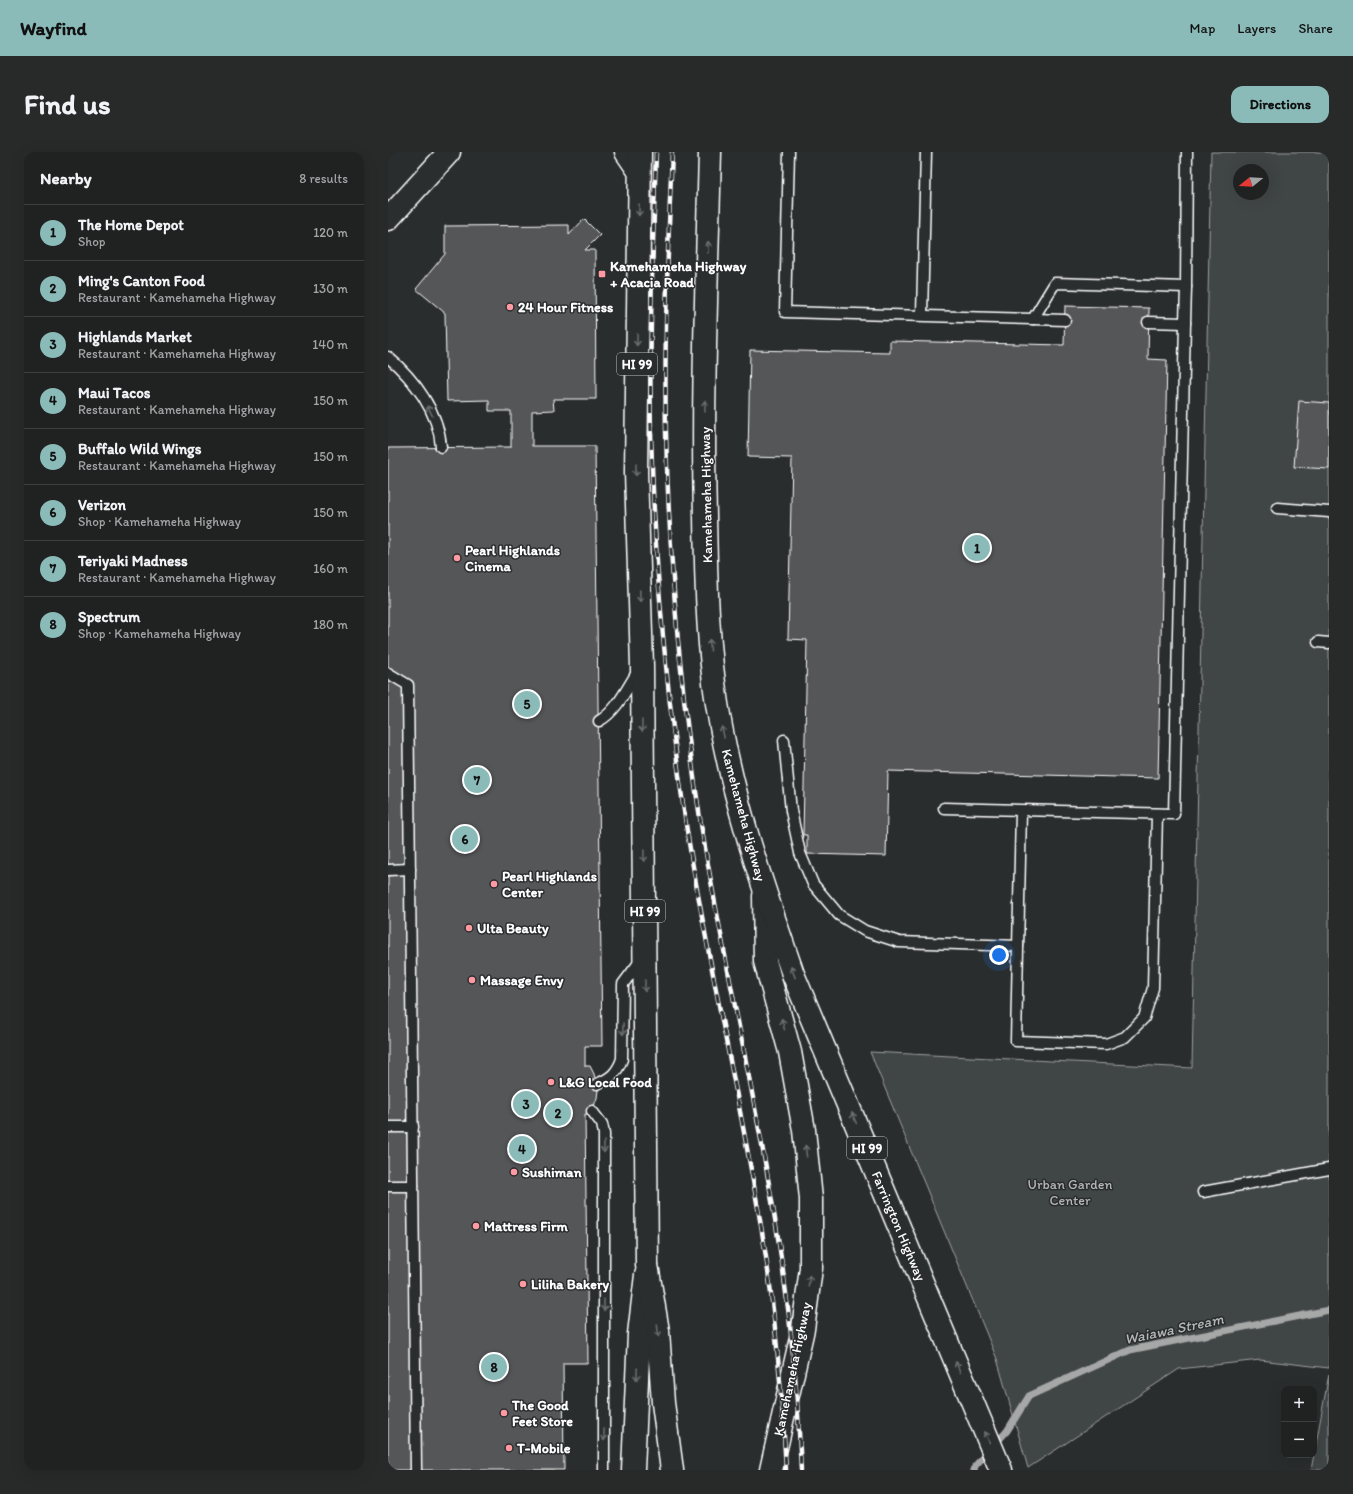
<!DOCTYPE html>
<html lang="en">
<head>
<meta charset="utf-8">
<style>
  :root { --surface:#202222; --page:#282a2a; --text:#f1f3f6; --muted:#a2a4a5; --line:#3d3f40; --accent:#8bbbb9 }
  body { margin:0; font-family:Itim,sans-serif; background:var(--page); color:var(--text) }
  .controls { position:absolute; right:12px; bottom:12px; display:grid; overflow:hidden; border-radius:8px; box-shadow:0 4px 16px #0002 }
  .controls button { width:36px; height:36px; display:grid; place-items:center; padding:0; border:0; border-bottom:1px solid var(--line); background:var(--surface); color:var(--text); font:20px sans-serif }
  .compass { position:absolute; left:845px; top:12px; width:36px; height:36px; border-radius:50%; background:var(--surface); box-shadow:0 4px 16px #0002; rotate:252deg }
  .you { position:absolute; left:611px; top:803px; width:14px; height:14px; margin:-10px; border:3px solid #fff; border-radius:50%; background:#1a73e8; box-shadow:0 0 0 6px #1a73e833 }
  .badge { display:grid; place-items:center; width:26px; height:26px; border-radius:50%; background:var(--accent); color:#111; font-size:13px; font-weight:700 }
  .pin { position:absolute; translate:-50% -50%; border:2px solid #fff; box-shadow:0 1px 4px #0006 }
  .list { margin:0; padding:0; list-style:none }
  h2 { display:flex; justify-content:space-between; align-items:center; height:52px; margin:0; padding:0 16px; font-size:17px }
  h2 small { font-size:13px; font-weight:400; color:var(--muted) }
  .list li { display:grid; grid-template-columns:26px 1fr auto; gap:12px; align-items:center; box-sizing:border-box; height:56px; padding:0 16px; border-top:1px solid var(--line) }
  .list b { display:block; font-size:15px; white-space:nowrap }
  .list p { margin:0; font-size:13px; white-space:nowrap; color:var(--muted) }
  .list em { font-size:13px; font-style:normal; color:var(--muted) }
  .map { position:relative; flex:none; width:941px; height:1318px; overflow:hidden; border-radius:12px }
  header { display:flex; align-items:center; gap:24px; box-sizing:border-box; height:56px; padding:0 20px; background:var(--accent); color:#111 }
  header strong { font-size:19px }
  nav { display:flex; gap:22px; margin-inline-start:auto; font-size:14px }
  .intro { display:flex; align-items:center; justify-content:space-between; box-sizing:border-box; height:96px; padding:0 24px }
  h1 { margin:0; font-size:28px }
  .button { padding:10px 18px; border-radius:12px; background:var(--accent); color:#111; font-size:14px; font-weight:700 }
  main { display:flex; gap:24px; padding:0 24px }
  aside { flex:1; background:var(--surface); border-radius:12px; box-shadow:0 4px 16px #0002 }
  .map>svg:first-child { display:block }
  .green { fill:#414445; stroke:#a0a2a2; fill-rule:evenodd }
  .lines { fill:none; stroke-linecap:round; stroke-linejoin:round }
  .stream { stroke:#a6a7a7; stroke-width:7 }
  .building { fill:#555758; stroke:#fff }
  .lane-casing { stroke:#fff; stroke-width:13 }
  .secondary-casing { stroke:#fff; stroke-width:25 }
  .primary-casing { stroke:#fff; stroke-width:25 }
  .lane { stroke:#2a2d2e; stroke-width:10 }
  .secondary { stroke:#2a2d2e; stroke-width:22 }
  .primary { stroke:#2a2d2e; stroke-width:22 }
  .rail-casing { stroke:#fff; stroke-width:4.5 }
  .rail { stroke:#2a2d2e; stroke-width:3; stroke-dasharray:9; stroke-linecap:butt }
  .oneway { stroke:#6a6c6d }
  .poi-dot { fill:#ff9aa2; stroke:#2a2d2e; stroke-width:1.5 }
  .labels { text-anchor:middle; stroke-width:3; stroke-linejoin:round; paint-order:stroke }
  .shield { fill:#2a2d2e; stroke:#bfc0c0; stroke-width:1 }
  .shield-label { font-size:13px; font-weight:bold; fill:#fff }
  .poi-label { font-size:14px; font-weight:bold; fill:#fff; stroke:#2a2d2e; text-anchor:start }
  .street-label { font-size:14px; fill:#fff; stroke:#2a2d2e }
  .park-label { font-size:14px; fill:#b3b4b5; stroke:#2a2d2e }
  .water-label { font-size:15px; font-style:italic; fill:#b4b6b6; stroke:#2a2d2e }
</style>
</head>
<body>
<header>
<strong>Wayfind</strong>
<nav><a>Map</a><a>Layers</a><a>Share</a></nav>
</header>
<div class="intro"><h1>Find us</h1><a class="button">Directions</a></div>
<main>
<aside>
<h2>Nearby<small>8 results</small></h2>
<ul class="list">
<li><span class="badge">1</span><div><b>The Home Depot</b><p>Shop</p></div><em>120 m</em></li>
<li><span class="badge">2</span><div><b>Ming's Canton Food</b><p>Restaurant · Kamehameha Highway</p></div><em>130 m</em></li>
<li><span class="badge">3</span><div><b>Highlands Market</b><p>Restaurant · Kamehameha Highway</p></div><em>140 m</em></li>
<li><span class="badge">4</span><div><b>Maui Tacos</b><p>Restaurant · Kamehameha Highway</p></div><em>150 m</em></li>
<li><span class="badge">5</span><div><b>Buffalo Wild Wings</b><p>Restaurant · Kamehameha Highway</p></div><em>150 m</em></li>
<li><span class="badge">6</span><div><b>Verizon</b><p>Shop · Kamehameha Highway</p></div><em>150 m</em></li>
<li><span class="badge">7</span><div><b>Teriyaki Madness</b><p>Restaurant · Kamehameha Highway</p></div><em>160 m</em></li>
<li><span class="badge">8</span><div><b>Spectrum</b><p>Shop · Kamehameha Highway</p></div><em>180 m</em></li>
</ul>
</aside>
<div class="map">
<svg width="941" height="1318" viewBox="0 0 941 1318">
  <rect width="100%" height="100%" fill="#2a2d2e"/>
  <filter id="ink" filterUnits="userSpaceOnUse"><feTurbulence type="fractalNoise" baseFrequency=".025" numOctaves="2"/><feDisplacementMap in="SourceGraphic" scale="8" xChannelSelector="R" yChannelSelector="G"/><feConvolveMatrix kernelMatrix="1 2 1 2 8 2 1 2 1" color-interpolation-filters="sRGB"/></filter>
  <g filter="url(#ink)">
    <g class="green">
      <path d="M823,0H941V1216L872,1208L791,1217L640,1316L609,1207L482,900L804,916ZM851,18H875V42H851Z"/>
      <path d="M941,1222V1318H923Z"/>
    </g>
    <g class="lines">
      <path class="stream" d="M586,1318L587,1314L619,1279L641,1244L742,1198L941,1158"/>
    </g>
    <g class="building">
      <path d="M196,67L212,83L197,98H207L208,247H165L166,258L144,259V294H207L214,894H197V914H202L206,922L210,938L209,946L203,962H197L200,1211H175L176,1318H0V296L123,295V259H101V248L59,249L57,161L28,137L57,102V74L181,73V83Z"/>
      <path d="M677,154L761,156L760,207L779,208L770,626L500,619L498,704L419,702V683H415L419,488L400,487L404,306L360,305L362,198L502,201V189L676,193Z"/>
      <path d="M911,249L941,251V317L906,315Z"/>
    </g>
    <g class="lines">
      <defs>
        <g id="lane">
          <path d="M401,0L397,160L645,167L667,131L798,135L799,0"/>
          <path d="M534,163L538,0"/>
          <path d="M645,167L677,168"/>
          <path d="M760,170L797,171L798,135"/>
          <path d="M0,205C26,227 51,260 53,295"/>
          <path d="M889,356L941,360"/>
          <path d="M930,490L941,491"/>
          <path d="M0,521L20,533L28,1318"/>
          <path d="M211,569C229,559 239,536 250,519"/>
          <path d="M396,588L403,659L412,701L425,732L451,763L477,779L511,790L630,794"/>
          <path d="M556,656L786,662L797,171"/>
          <path d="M633,659L628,889L718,892L737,885L756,866L765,836L769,662"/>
          <path d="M0,718L22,717"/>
          <path d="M209,932C223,926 229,921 234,907L235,832L253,808"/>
          <path d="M204,959L214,972L216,982V1318"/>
          <path d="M0,975H25"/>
          <path d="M0,1034H25"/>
          <path d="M815,1040L941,1017"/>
        </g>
        <g id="secondary">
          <path d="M238,0L251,19"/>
          <path d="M0,67L61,0"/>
          <path d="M376,744L377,809L402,900L416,978L423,1047V1116L415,1177L383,1318"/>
          <path d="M245,1318L251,1182L258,1123"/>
        </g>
        <g id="primary">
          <path d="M252,0L248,320L254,514L259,1113L270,1179L275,1251L284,1318"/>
          <path d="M322,0C319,121 314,243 317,364C318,420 319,476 326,531C339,631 372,727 405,822L613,1318"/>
        </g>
      </defs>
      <use href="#lane" class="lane-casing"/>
      <use href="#secondary" class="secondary-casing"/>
      <use href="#primary" class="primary-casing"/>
      <use href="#lane" class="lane"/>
      <use href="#secondary" class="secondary"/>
      <use href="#primary" class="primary"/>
      <defs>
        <g id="rail">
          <path d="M268,0C265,93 261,187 263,280C266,409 278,538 297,666C319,809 353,949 376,1092C388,1167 394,1243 398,1318"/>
          <path d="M284,0C280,93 276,187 278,280C281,409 292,538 312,666C335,808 369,949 391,1092C403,1167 410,1243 413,1318"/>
        </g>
      </defs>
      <use href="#rail" class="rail-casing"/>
      <use href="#rail" class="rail"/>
    </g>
    <defs><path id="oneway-shaft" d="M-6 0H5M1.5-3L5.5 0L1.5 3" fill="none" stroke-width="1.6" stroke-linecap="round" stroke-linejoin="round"/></defs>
    <g class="oneway">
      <use href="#oneway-shaft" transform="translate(251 58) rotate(91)"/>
      <use href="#oneway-shaft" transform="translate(320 95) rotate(-88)"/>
      <use href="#oneway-shaft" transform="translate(249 188) rotate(91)"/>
      <use href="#oneway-shaft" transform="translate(317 254) rotate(-89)"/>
      <use href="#oneway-shaft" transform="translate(42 259) rotate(-117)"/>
      <use href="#oneway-shaft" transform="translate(248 318) rotate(90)"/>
      <use href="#oneway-shaft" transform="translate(252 444) rotate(88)"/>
      <use href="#oneway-shaft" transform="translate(322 493) rotate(-95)"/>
      <use href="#oneway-shaft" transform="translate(254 574) rotate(89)"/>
      <use href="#oneway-shaft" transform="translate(335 580) rotate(-101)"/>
      <use href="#oneway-shaft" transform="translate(256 704) rotate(89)"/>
      <use href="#oneway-shaft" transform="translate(405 820) rotate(-111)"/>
      <use href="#oneway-shaft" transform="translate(257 834) rotate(90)"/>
      <use href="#oneway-shaft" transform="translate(395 872) rotate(-105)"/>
      <use href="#oneway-shaft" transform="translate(235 877) rotate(91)"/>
      <use href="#oneway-shaft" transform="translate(466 966) rotate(-113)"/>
      <use href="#oneway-shaft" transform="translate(216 995) rotate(90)"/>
      <use href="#oneway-shaft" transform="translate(418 999) rotate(-96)"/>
      <use href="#oneway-shaft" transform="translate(421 1129) rotate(-83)"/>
      <use href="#oneway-shaft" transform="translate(216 1153) rotate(90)"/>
      <use href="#oneway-shaft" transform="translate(270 1179) rotate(83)"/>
      <use href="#oneway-shaft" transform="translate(570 1215) rotate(-113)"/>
      <use href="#oneway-shaft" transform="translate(249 1222) rotate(92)"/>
      <use href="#oneway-shaft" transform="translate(216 1283) rotate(90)"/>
      <use href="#oneway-shaft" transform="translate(599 1285) rotate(-113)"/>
    </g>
  </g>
  <g class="poi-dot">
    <rect x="210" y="118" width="8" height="8" rx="2"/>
    <circle cx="122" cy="155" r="4"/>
    <circle cx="69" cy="406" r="4"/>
    <circle cx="106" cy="732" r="4"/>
    <circle cx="81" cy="776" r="4"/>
    <circle cx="84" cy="828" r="4"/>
    <circle cx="163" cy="930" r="4"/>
    <circle cx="126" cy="1020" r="4"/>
    <circle cx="88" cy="1074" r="4"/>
    <circle cx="135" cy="1132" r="4"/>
    <circle cx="116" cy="1261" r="4"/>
    <circle cx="121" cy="1296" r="4"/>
  </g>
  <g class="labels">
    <g class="shield">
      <rect x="229" y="201" width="40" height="22" rx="3"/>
      <rect x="237" y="748" width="40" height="22" rx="3"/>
      <rect x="459" y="985" width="40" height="22" rx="3"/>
    </g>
    <g class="shield-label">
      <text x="249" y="217">HI 99</text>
      <text x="257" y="764">HI 99</text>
      <text x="479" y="1001">HI 99</text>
    </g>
    <g class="poi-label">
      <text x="222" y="119">Kamehameha Highway<tspan x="222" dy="16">+ Acacia Road</tspan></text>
      <text x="130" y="160">24 Hour Fitness</text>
      <text x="77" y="403">Pearl Highlands<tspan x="77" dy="16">Cinema</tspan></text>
      <text x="114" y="729">Pearl Highlands<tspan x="114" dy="16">Center</tspan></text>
      <text x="89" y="781">Ulta Beauty</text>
      <text x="92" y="833">Massage Envy</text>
      <text x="171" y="935">L&amp;G Local Food</text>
      <text x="134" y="1025">Sushiman</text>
      <text x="96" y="1079">Mattress Firm</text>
      <text x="143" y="1137">Liliha Bakery</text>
      <text x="124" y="1258">The Good<tspan x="124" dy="16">Feet Store</tspan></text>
      <text x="129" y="1301">T-Mobile</text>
    </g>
    <g class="street-label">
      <text transform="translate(318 343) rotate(-91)" y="5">Kamehameha Highway</text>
      <text transform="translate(356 663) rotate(75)" y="5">Kamehameha Highway</text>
      <text transform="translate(511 1074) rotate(67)" y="5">Farrington Highway</text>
      <text transform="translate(404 1217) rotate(-78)" y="5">Kamehameha Highway</text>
    </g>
    <g class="park-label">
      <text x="682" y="1037">Urban Garden<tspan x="682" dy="16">Center</tspan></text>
    </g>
    <g class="water-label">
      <text transform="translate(786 1177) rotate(-12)" y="5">Waiawa Stream</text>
    </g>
  </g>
</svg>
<div class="controls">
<button>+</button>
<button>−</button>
</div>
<svg class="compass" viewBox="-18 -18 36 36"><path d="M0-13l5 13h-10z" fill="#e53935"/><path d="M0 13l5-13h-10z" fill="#a2a4a5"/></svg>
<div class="you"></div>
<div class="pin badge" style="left:589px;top:396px">1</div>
<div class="pin badge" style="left:170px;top:961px">2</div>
<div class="pin badge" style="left:138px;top:952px">3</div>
<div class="pin badge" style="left:134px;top:997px">4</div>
<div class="pin badge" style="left:139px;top:552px">5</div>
<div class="pin badge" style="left:77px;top:687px">6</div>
<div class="pin badge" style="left:89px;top:628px">7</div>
<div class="pin badge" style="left:106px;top:1215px">8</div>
</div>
</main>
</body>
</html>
